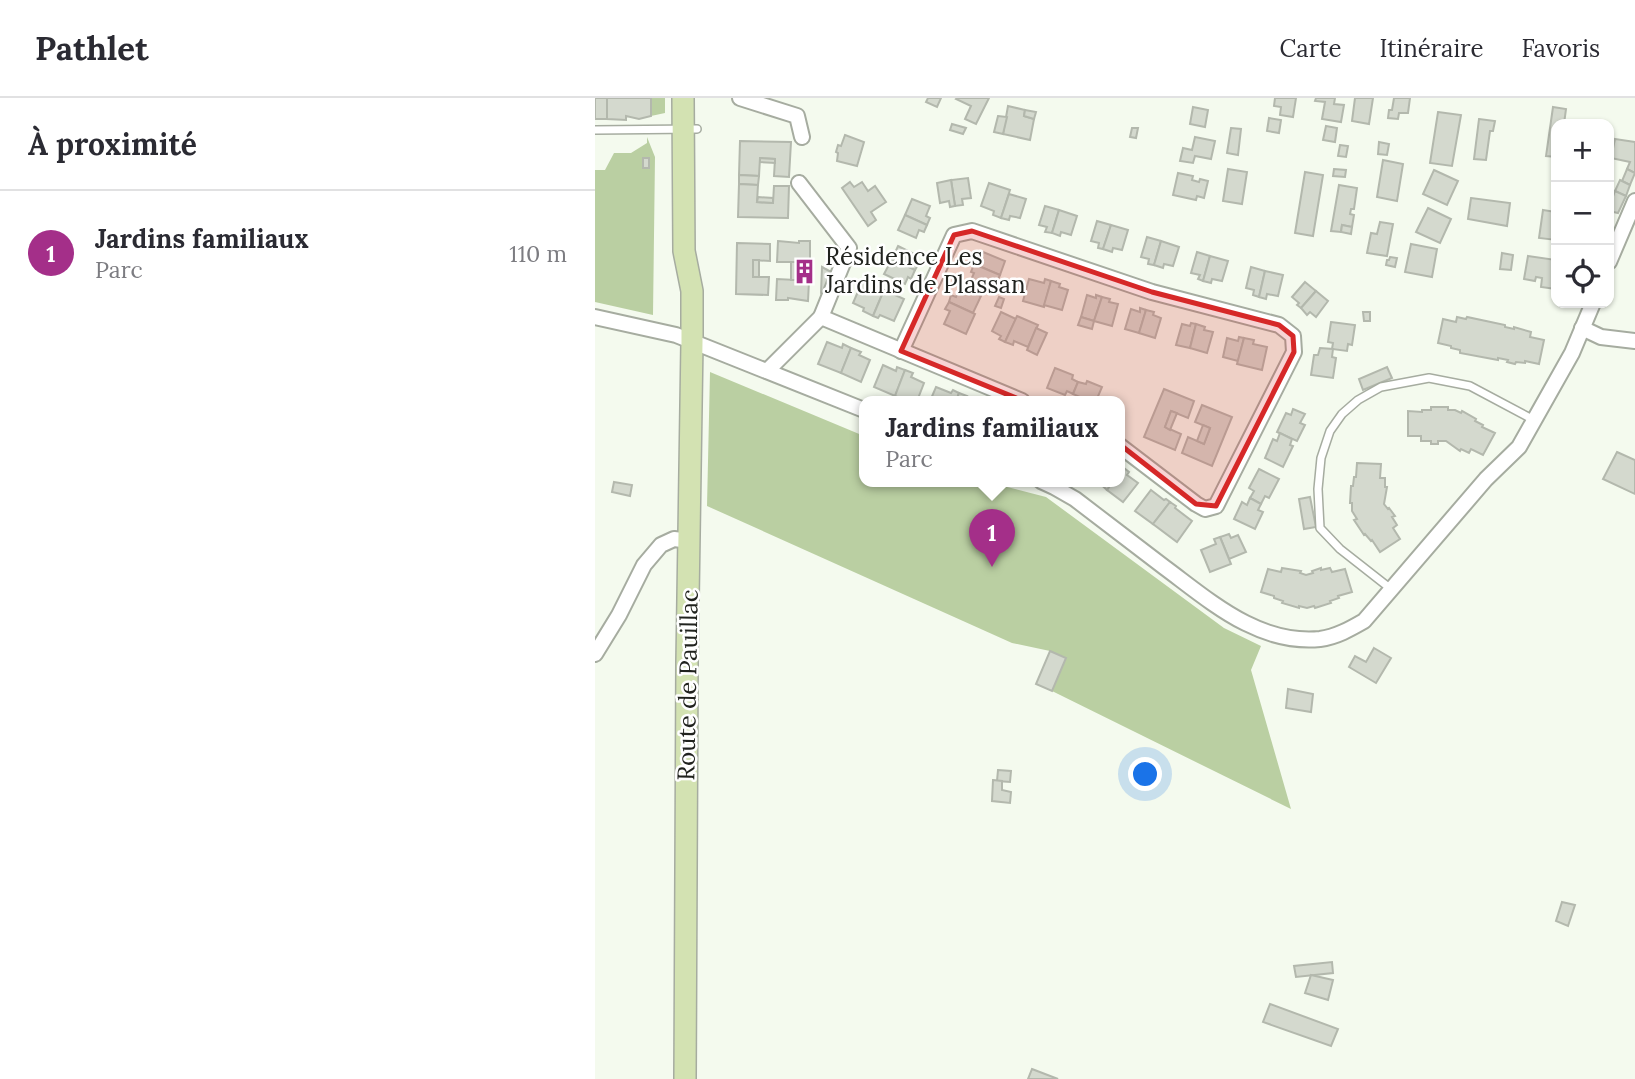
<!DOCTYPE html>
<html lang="fr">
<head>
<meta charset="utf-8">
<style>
  :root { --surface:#fff; --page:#f2f2f3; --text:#2b2b33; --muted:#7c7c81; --line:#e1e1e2; --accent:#a42f89 }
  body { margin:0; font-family:Lora,serif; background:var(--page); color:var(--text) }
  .controls { position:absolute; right:21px; top:21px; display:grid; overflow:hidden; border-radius:14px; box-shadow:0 2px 5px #0004 }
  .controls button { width:63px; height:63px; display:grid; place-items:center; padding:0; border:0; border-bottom:2px solid var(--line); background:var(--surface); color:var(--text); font:35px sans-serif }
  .you { position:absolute; left:551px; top:677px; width:24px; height:24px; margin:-18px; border:5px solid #fff; border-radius:50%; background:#1a73e8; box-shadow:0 0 0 10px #1a73e833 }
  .badge { display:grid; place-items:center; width:46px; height:46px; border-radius:50%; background:var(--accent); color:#fff; font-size:23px; font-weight:700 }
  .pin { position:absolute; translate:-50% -58px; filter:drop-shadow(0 2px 4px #0008) }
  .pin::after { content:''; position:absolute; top:37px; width:24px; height:21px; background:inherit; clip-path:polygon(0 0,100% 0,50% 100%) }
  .popup { position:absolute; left:264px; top:298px; width:266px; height:91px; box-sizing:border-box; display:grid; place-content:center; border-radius:14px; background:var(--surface); filter:drop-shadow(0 2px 5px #0005); font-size:23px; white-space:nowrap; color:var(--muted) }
  .popup b { font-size:26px; color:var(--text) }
  .popup::after { content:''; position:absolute; left:50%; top:100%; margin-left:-14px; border:14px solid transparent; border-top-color:var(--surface) }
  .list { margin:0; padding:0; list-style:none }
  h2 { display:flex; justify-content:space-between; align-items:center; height:91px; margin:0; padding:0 28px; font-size:30px }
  h2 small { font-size:23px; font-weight:400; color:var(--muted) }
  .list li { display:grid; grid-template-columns:46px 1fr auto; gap:21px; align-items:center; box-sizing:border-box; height:126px; padding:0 28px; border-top:2px solid var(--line) }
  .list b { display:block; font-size:26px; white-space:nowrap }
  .list p { margin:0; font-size:23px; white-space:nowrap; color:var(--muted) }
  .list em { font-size:23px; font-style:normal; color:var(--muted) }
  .icon { flex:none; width:38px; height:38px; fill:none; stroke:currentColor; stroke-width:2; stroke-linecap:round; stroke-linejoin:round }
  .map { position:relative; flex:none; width:1040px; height:981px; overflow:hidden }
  header { display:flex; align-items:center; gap:42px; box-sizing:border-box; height:98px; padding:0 35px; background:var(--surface); border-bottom:2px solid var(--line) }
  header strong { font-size:33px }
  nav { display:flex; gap:38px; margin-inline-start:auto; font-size:24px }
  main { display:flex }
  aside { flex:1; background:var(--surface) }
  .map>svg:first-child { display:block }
  .green { fill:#bacfa2 }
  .building { fill:#d4d9ce; stroke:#b3b8ad; stroke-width:2 }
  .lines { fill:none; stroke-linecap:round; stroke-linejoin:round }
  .lane-casing { stroke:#a6aca0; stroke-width:10 }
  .street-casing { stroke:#a6aca0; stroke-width:18 }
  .secondary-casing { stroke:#a6aca0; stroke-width:24 }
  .lane { stroke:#fff; stroke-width:7 }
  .street { stroke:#fff; stroke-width:14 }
  .secondary { stroke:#d3e2b2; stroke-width:21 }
  .marked { fill:#d62828; fill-opacity:0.2; stroke:#d62828; stroke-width:5; stroke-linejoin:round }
  .labels { text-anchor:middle; stroke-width:5; stroke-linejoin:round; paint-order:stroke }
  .poi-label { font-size:24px; fill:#20221e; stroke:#fff; text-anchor:start }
  .street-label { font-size:24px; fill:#20221e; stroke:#fff }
</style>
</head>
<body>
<header>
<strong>Pathlet</strong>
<nav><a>Carte</a><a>Itinéraire</a><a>Favoris</a></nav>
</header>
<main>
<aside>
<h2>À proximité<small></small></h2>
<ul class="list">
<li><span class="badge">1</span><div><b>Jardins familiaux</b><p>Parc</p></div><em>110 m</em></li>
</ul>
</aside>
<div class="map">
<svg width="1040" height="981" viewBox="0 0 1040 981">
  <rect width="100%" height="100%" fill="#f4faee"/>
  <g class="green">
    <path d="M56,0H70V15L56,18Z"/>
    <path d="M52,39L60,59L58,217L0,204V72H10L19,55H36L52,45Z"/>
    <path d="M115,274L269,338V383H389L451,399L629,530L666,548L656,572L696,711L457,593L470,560L455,553L417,545L112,408Z"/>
  </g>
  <g class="building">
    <rect x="0" y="0" width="12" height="21"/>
    <path d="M12,0H56V18L44,21L31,18V22L12,21Z"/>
    <path d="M333,0H346L342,9L331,4Z"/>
    <path d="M362,0H394L381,26L370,21L376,8L361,1Z"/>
    <path d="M680,0H701L698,19L685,17L686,9L679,8Z"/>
    <path d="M721,0H740L739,6L749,7L746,24L727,21L730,4L720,3Z"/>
    <path d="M760,0H778L774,26L757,23Z"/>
    <path d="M799,0H815L813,15H804L803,21L793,20L794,12H797Z"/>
    <path d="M413,8L430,12L429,18L439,21L435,42L408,36Z"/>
    <path d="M598,9L613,12L610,29L595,26Z"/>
    <path d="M958,9L971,11L969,26H961V59L951,58Z"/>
    <path d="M430,12L441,14L439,21L429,18Z"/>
    <path d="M843,14L866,17L857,68L835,65Z"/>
    <path d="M403,18L412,19L408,36L399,34Z"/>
    <path d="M674,20L686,22L684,35L672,33Z"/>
    <path d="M884,21L900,23L898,33H895L891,62L879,61Z"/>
    <path d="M357,26L371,30L368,36L355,32Z"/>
    <path d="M731,28L742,30L740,44L728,42Z"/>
    <path d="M537,30H543L541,40L535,39Z"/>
    <path d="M636,30L646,31L643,57L632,55Z"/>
    <path d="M250,37L269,44L262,68L242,63L243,55L241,54L243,47L246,48Z"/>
    <path d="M600,39L620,43L616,61L600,58L598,65L585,63L588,50L597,52Z"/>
    <path d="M1020,41L1040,44V75L1032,71L1035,64L1016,60Z"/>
    <path d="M145,43L196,44L194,79L179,78L180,61L165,60L164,78L144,77Z"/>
    <path d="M784,44L794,46L792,57L783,56Z"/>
    <path d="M745,47L753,48L751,59L743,58Z"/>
    <rect x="48" y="60" width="6" height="10"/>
    <path d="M165,60L180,61V65L165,64Z"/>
    <path d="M788,62L808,66L802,103L782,99Z"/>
    <path d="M633,71L652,74L647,106L628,103Z"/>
    <path d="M739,71L751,72L750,79L738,78Z"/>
    <path d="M1032,71L1040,75L1035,87L1027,83Z"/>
    <path d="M839,72L863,83L852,107L828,96Z"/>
    <path d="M710,74L728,77L718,138L700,135Z"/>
    <path d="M583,75L598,78L597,82L604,84L605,81L613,83L609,100L602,98L601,102L578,97Z"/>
    <path d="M144,77L164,78L163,87L144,86Z"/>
    <path d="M373,80L376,100L367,101L368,107L360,108L356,82Z"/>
    <path d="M356,82L360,108L355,109L354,103L345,105L342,85Z"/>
    <path d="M1025,82L1035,87L1031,98L1020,93Z"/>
    <path d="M255,84L259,89L267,84L273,93L280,88L291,104L276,114L281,122L273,128L247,90Z"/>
    <path d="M394,85L415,92L406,120L398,117L399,113L386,108Z"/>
    <path d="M144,86L163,87L162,104L178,105L179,88H194L193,120L143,119Z"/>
    <path d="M744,87L762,90L759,111H756L755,116L759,117L757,129L747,127L746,134L736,133Z"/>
    <path d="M1020,93L1031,98L1023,115L1014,113V104H1016Z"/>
    <path d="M414,96L431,101L425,120L415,118L414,122L406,120Z"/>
    <path d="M163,99L178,100V105L162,104Z"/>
    <path d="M876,100L915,105L912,128L873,121Z"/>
    <path d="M317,101L335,108L331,118L335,120L332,127L310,117Z"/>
    <path d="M450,108L464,112L457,135L450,134L452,129L444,127Z"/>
    <path d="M833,110L856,121L845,145L821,134Z"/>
    <path d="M464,112L482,118L476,137L466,134L465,138L457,135Z"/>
    <path d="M948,112L961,114V142L944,140Z"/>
    <path d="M310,117L332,127L329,134L324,132L321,140L303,132Z"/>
    <path d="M502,123L516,127L508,151L503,150L504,145L496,143Z"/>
    <path d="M785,124L798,126L792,158L772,155L776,135L782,136Z"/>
    <path d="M516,127L533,132L527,152L518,150L517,154L508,151Z"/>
    <path d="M747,127L757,129L756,136L746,134Z"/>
    <path d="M552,139L566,143L559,167L553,166L554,161L546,159Z"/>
    <path d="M183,143L204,145V143H215V164H218V183H214L213,203L193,200V202H181L182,181L201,182V164H182Z"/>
    <path d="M566,143L584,149L578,168L569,166L568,170L559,167Z"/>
    <path d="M142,145L175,146V163L158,162V179H174L173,197L141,196Z"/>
    <path d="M816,146L842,151L837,179L810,174Z"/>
    <path d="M303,148L323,158L319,165L323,167L320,172L297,161Z"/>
    <path d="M388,154L410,163L405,177L379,166L381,161L385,162Z"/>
    <path d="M602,154L615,158L608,183L603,181L605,177L596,175Z"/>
    <path d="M907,155L918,157L916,172L905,171Z"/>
    <path d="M615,158L633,163L627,183L617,181L616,185L608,183Z"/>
    <path d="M933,158L961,162V171H959L958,180L961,181V191L946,189L947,180L941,179L940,183L929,181Z"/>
    <path d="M795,159L802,160L800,169L791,167L792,162H794Z"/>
    <path d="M297,161L320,172L316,181L313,179L310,186L289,176Z"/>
    <rect x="158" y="162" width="6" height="17"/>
    <rect x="196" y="164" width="5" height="18"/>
    <path d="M379,166L405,177L399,191L376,182L379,175L376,174Z"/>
    <path d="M227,169L238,175L227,197L226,195Z"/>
    <path d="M656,169L670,173L664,199L658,197L659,192L651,190Z"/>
    <path d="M670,173L688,177L683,198L672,196L671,201L664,199Z"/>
    <path d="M434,181L449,185L450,181L456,183L449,209L428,203Z"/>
    <path d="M268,182L289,192L278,218L268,213L269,210L258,205Z"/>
    <path d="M456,183L465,186L464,189L473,192L467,212L449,207Z"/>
    <path d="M710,184L721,193L706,210L702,207L704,205L697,199Z"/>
    <path d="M365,189L386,198L378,215L354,204L356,197L361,199Z"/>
    <path d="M289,192L309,201L299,223L285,217L283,220L278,218Z"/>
    <path d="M721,193L733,203L721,219L715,214L712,217L706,210Z"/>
    <path d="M492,197L501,200V197L507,199L499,223L486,219Z"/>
    <path d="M404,199L409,201L406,210L400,208Z"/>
    <path d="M507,199L515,201L514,204L523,206L517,228L499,223Z"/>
    <path d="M354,204L380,216L371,236L349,226L355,213L350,211Z"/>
    <path d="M545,210L551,212L544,235L530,231L536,211L545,214Z"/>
    <path d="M551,212L559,214L558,217L566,220L560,240L544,235Z"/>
    <path d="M406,214L421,221L410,244L404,241L406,238L397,233Z"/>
    <path d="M768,214H775V223H769Z"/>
    <path d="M422,218L443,227L433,249L419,243L418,247L410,244Z"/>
    <path d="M486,219L499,223L497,231L483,227Z"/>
    <path d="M862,219L871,221L872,219L910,227V229L919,231V229L936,234L935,239L949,242L944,266L930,263V265L921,264L920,266L912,264L913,262L903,260V262L865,255V252L856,250V248L843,245L848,221L861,224Z"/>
    <path d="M736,224L760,227L757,247L753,246L752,253L737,251L738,245L733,244Z"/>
    <path d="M596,225L601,226L595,250L581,247L587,226L595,228Z"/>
    <path d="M601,226L610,229L609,232L618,234L612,255L595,250Z"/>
    <path d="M441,230L452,235L442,257L432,252Z"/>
    <path d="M644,239L649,240L643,263L628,259L632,240L643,243Z"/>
    <path d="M649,240L659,242L658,246L672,249L667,272L642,266Z"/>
    <path d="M232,244L247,250L248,246L256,250L246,275L223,266Z"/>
    <path d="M256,250L266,254L264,257L275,262L266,284L246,275Z"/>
    <path d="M725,250L738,251L737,259L741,260L738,280L716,277L719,257H723Z"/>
    <path d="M288,267L301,273L302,269L310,272L300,298L279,289Z"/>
    <path d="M792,269L797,280L768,292L764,281Z"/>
    <path d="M460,270L478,277L477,281L483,284L478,296L472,293L470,297L452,290Z"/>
    <path d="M310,272L318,275L316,279L329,285L322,303H312L300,298Z"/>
    <path d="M492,283L507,289L501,303H484L485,299L478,296L483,284L491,286Z"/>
    <path d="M341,289L356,295L358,292L364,295L361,303H335Z"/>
    <path d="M569,291L599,303L593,320L576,313L570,329L586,336L580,352L549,339Z"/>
    <path d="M364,295L372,298L370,301L375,303H361Z"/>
    <path d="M607,307L637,319L617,368L587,355L593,339L609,346L615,330L600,324Z"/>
    <path d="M836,309H853V312H860L866,315L867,313L881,321L880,323L888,327L887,329L900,335L888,357L876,351L874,355L866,351L865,353L851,343H843V346H836V343H826V338H813V313L827,314V312H836Z"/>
    <path d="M698,311L710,316L705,325L710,327L702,343L682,334L691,315L696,317Z"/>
    <path d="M576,313L582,315L575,332L570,329Z"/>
    <path d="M608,327L615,330L609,346L602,343Z"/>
    <path d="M685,335L697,341L695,347L698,348L688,369L670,360L678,341L682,343Z"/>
    <path d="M1022,354L1040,362V396L1008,381Z"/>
    <path d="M762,365L786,366L785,380H790V389H792L789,406L793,411L794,410L800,418L797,419L802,427L798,430L805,441L785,454L777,442L776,443L770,436L769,437L759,422L762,421L757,413V405H755L756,388H758L759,379H761Z"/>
    <path d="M529,370L534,374L532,377L543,385L528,404L512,392L518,383H525V375Z"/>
    <path d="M664,371L684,381L674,400L670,398L666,406L655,400L659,393L654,390Z"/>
    <path d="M502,383H518L512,392Z"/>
    <path d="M19,384L37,387L35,398L17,394Z"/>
    <path d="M556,392L569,402L571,401L575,404L558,426L540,413Z"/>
    <path d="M715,399L721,429L709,431L704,401Z"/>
    <path d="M655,400L666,406L663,412L668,414L660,431L639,421L647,404L652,407Z"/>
    <path d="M575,404L581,408L580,410L597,423L582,444L558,426Z"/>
    <path d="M634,436L636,440L643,437L651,454L634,461L625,439Z"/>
    <path d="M625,439L636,466L615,474L606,452L621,446L619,441Z"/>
    <path d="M687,470L706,473L705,475L711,477L718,475L717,473L726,470V472L735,470L737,474L750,471L757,494L743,498L744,500L735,503L736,505L720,510L719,508L712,510L704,508V510L687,505L688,503L679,500V498L666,494L673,471L686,474Z"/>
    <path d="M779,550L796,560L781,585L754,569L760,558L771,564Z"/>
    <path d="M455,553L471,560L457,593L441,586Z"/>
    <path d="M693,591L718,596L716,614L691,610Z"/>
    <path d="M403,672L416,673L415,684L402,683Z"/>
    <path d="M398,682L407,683V692L416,694L415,705L397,703Z"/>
    <path d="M967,804L980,807L973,828L961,823Z"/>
    <path d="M737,864L738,875L701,879L699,868Z"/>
    <path d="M716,877L738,882L733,902L710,895Z"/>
    <path d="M675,906L743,931L736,948L668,924Z"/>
    <path d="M437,971L463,981H433Z"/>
  </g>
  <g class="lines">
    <defs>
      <g id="lane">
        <path d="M0,32L102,31"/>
        <path d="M796,491L745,451L725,430L723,391L726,360L735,333L747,316L763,302L786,289L834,280L875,288L939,322"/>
      </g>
      <g id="street">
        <path d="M145,0L202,18L207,39"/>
        <path d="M204,85L254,150L226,219"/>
        <path d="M1014,164L1040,103"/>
        <path d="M0,219L81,237L269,312"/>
        <path d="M987,230L1006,239L1040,243"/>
        <path d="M306,253L359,137L377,133L557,194L684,227L698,238L699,254L621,408L610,411L601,406L525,348"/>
        <path d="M172,273L226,219L427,303"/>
        <path d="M446,383L459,389L480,401C510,424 539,446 569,469C615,503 663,547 725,541C741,539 755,531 769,523L891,381L924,349L977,255L998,205"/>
        <path d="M0,556L24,517L49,467L66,447L79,441L95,443"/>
      </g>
      <path id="secondary" d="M88,0L89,153L97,193V244L92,565L90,981"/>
    </defs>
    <use href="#lane" class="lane-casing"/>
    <use href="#street" class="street-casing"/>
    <use href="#secondary" class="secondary-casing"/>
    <use href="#lane" class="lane"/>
    <use href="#street" class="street"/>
    <use href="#secondary" class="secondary"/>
  </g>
  <path class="marked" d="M377,133L557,194L684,227L698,238L699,254L621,408L601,406L514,338L306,253L359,137Z"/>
  <defs>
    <symbol id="building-bare" viewBox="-9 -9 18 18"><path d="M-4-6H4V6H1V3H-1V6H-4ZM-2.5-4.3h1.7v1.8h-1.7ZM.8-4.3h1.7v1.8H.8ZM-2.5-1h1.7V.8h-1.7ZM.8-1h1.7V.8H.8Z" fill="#a42f89" stroke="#fff" stroke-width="2.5" paint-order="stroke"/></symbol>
  </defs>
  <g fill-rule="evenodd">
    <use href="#building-bare" x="192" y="156" width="35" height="35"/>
  </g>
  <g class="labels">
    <g class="poi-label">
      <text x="230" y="167">Résidence Les<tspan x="230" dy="28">Jardins de Plassan</tspan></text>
    </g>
    <g class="street-label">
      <text transform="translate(93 587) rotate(-89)" y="8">Route de Pauillac</text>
    </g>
  </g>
</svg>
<div class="controls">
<button>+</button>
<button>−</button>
<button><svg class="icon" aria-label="locate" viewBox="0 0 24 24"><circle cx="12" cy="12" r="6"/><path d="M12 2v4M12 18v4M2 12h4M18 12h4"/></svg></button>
</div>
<div class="you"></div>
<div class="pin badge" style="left:397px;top:469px">1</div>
<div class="popup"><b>Jardins familiaux</b>Parc</div>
</div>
</main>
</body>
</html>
